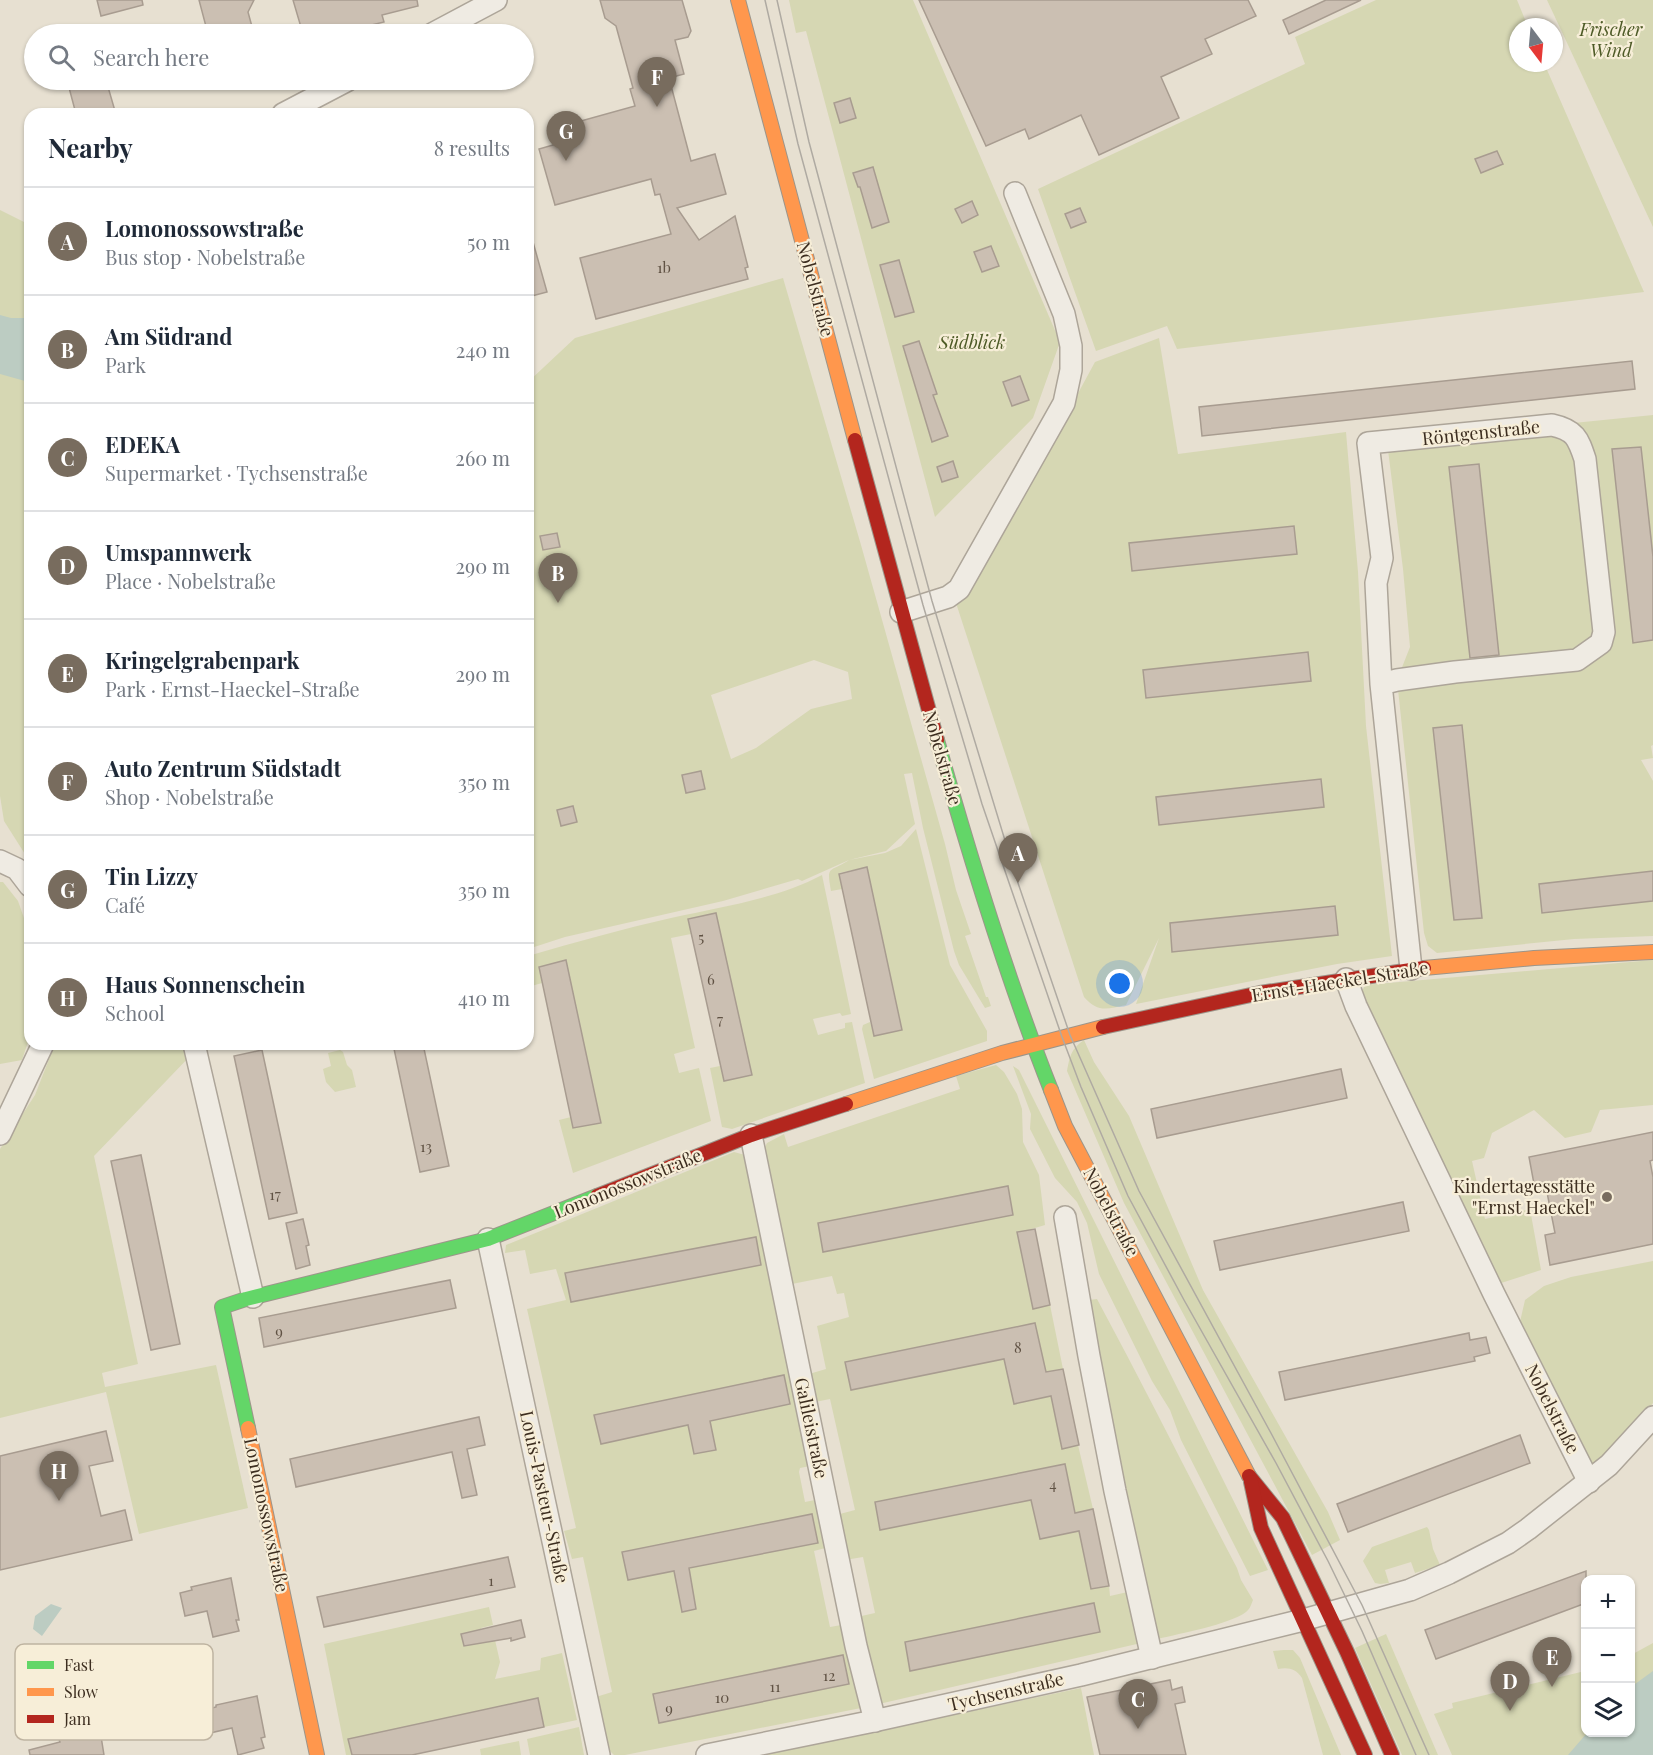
<!DOCTYPE html>
<html lang="en">
<head>
<meta charset="utf-8">
<style>
  :root { --surface:#fff; --page:#f6f6f7; --text:#1f2937; --muted:#747a83; --line:#e0e1e3; --accent:#786c5e }
  body { margin:0; font-family:"Playfair Display",serif; background:var(--page); color:var(--text) }
  .controls { position:absolute; right:18px; bottom:18px; display:grid; overflow:hidden; border-radius:12px; box-shadow:0 2px 4px #0004 }
  .controls button { width:54px; height:54px; display:grid; place-items:center; padding:0; border:0; border-bottom:2px solid var(--line); background:var(--surface); color:var(--text); font:30px sans-serif }
  .compass { position:absolute; left:1509px; top:18px; width:54px; height:54px; border-radius:50%; background:var(--surface); box-shadow:0 2px 4px #0004; rotate:164deg }
  .you { position:absolute; left:1120px; top:984px; width:21px; height:21px; margin:-15px; border:4px solid #fff; border-radius:50%; background:#1a73e8; box-shadow:0 0 0 9px #1a73e833 }
  .badge { display:grid; place-items:center; width:39px; height:39px; border-radius:50%; background:var(--accent); color:#fff; font-size:20px; font-weight:700 }
  .pin { position:absolute; translate:-50% -50px; filter:drop-shadow(0 2px 3px #0008) }
  .pin::after { content:''; position:absolute; top:32px; width:21px; height:18px; background:inherit; clip-path:polygon(0 0,100% 0,50% 100%) }
  .list { margin:0; padding:0; list-style:none }
  h2 { display:flex; justify-content:space-between; align-items:center; height:78px; margin:0; padding:0 24px; font-size:26px }
  h2 small { font-size:20px; font-weight:400; color:var(--muted) }
  .list li { display:grid; grid-template-columns:39px 1fr auto; gap:18px; align-items:center; box-sizing:border-box; height:108px; padding:0 24px; border-top:2px solid var(--line) }
  .list b { display:block; font-size:22px; white-space:nowrap }
  .list p { margin:0; font-size:20px; white-space:nowrap; color:var(--muted) }
  .list em { font-size:20px; font-style:normal; color:var(--muted) }
  .icon { flex:none; width:33px; height:33px; fill:none; stroke:currentColor; stroke-width:2; stroke-linecap:round; stroke-linejoin:round }
  .map { position:relative; flex:none; width:1653px; height:1755px; overflow:hidden }
  .search { position:absolute; background:var(--surface); box-shadow:0 2px 4px #0004; left:24px; top:24px; width:510px; height:66px; display:flex; align-items:center; gap:15px; box-sizing:border-box; padding:0 21px; border-radius:33px; color:var(--muted); font-size:22px }
  .panel { position:absolute; background:var(--surface); box-shadow:0 2px 4px #0004; left:24px; top:108px; width:510px; height:942px; border-radius:18px }
  .map>svg:first-child { display:block }
  .green { fill:#d6d7b3; fill-rule:evenodd }
  .water { fill:#bcccc2 }
  .building { fill:#cbbfb2; stroke:#a89c90; stroke-width:1.5 }
  .lines { fill:none; stroke-linecap:round; stroke-linejoin:round }
  .street-casing { stroke:#ada599; stroke-width:24 }
  .fast-casing { stroke:#9c958a; stroke-width:16 }
  .slow-casing { stroke:#9c958a; stroke-width:16 }
  .jam-casing { stroke:#9c958a; stroke-width:16 }
  .street { stroke:#efebe3; stroke-width:21 }
  .fast { stroke:#63d668; stroke-width:14 }
  .slow { stroke:#ff974d; stroke-width:14 }
  .jam { stroke:#b3261e; stroke-width:14 }
  .tram { stroke:#afaaa2; stroke-width:1.5 }
  .poi-dot { fill:#786c5e; stroke:#f7eed8; stroke-width:2 }
  .labels { text-anchor:middle; stroke-width:4.5; stroke-linejoin:round; paint-order:stroke }
  .number-label { font-size:15px; fill:#605244 }
  .park-label { font-size:18px; font-style:italic; fill:#4d5a26; stroke:#f7eed8 }
  .street-label { font-size:18px; fill:#3d2e20; stroke:#f7eed8 }
  .poi-label { font-size:18px; fill:#3d2e20; stroke:#f7eed8; text-anchor:end }
  .key { fill:#f7eed8; stroke:#bfb4a1; stroke-width:1.5 }
  .key-label { font-size:16px; fill:#3d2e20 }
</style>
</head>
<body>
<div class="map">
<svg width="1653" height="1755" viewBox="0 0 1653 1755">
  <rect width="100%" height="100%" fill="#e7e0d1"/>
  <g class="green">
    <path d="M789,0H913L1060,342L1033,418L935,517L806,31L796,33Z"/>
    <path d="M1376,0H1517L1528,27H1518V63H1544L1644,292L1177,349L1167,326L1096,351L1038,189L1305,64L1295,37Z"/>
    <path d="M1547,0H1653V227Z"/>
    <path d="M0,210L30,225V862L4,821L0,796Z"/>
    <path d="M783,278L861,545L945,844L956,890L971,934L965,936L986,997H988L991,1006L985,1008L959,965L954,951L923,828L912,773L904,774L915,824L886,851L849,860L885,853L901,846L916,829L950,965L987,1031V1041L874,1079L862,1029L863,1025L870,1022L874,1036L902,1029L867,867L839,873L842,889L831,891C826,864 830,873 849,860L802,881L798,879L723,901L565,937L528,949V382L575,338ZM814,660L848,672L852,699L811,709L756,748L731,759L711,695Z"/>
    <path d="M1159,338L1178,454L1346,432L1358,572L1366,726L1392,956L1337,964L1136,1004L1159,938L1126,1005C1107,1009 1098,1013 1084,997L956,603L968,596L1095,362Z"/>
    <path d="M1653,415V745L1651,746L1653,758L1641,760L1653,781V936L1574,939L1437,953L1428,946L1424,933L1397,680L1410,647L1403,569L1387,442Z"/>
    <path d="M822,875L851,1014L842,1016L840,1013L813,1019L818,1035L845,1028V1023L852,1022L865,1083L732,1129L722,1127L710,1068L720,1066L724,1081L751,1075L716,913L688,919L691,934L671,938L695,1048L674,1054L679,1073L699,1068L711,1121L573,1173L559,1120L571,1117L573,1128L601,1122L566,961L539,967L542,983L528,987V956C575,942 623,929 671,918C721,907 777,899 822,875Z"/>
    <path d="M0,882H3L18,901L30,935V1036L22,1060L0,1064Z"/>
    <path d="M1653,960V1105L1600,1110L1591,1132L1565,1138L1534,1110L1492,1133L1484,1158L1472,1161L1485,1219L1530,1209L1541,1270L1495,1285L1359,998L1365,985Z"/>
    <path d="M1084,1040L1094,1062L1129,1116L1203,1290L1328,1512L1340,1540L1312,1555L1124,1203L1067,1071C1070,1056 1071,1049 1084,1040Z"/>
    <path d="M55,1044H240L193,1053L94,1156L138,1364L102,1373L105,1387L216,1365L248,1508L139,1534L106,1392L0,1418V1149L35,1095Z"/>
    <path d="M340,1050L343,1052L347,1065L352,1070L356,1087L335,1092L326,1082L323,1069L331,1066L328,1053Z"/>
    <path d="M996,1065L1004,1072L1017,1094L1022,1109L1023,1142L1039,1175L1045,1225L1018,1233L1033,1308L1050,1305L1063,1369L1046,1373L1062,1448L1078,1445L1093,1509L1075,1513L1091,1589L1109,1586L1110,1596L1132,1591L1141,1643L879,1704L857,1617L875,1613L863,1557L845,1560L836,1515L855,1510L830,1399L815,1402L809,1374L826,1369L817,1326L849,1317L844,1293L837,1294L832,1276L787,1285L764,1149L767,1143L784,1134L788,1147L960,1089L956,1076Z"/>
    <path d="M1013,1066L1019,1070L1021,1074L1268,1570L1250,1576L1181,1440L1170,1410L1152,1381L1099,1274L1087,1223L1077,1202L1055,1178L1030,1129L1031,1114Z"/>
    <path d="M734,1152L745,1155L815,1465L800,1468L799,1472L805,1502L820,1499L829,1547L814,1551L830,1627L847,1624L866,1707L625,1755H614L609,1750L596,1697L612,1692L583,1557L572,1559L564,1531L576,1528L527,1309L566,1300L556,1269L530,1274L525,1250L505,1253L506,1245Z"/>
    <path d="M1653,1261V1403L1640,1421L1588,1471L1519,1326L1525,1300L1544,1286L1571,1277Z"/>
    <path d="M1097,1299C1145,1388 1190,1479 1237,1568L1241,1580L1253,1600C1251,1605 1250,1609 1246,1612C1228,1625 1181,1633 1158,1639L1149,1630L1089,1300Z"/>
    <path d="M1427,1527L1429,1530L1433,1549L1440,1565L1415,1573L1411,1562L1385,1570L1389,1583L1380,1584L1375,1583L1363,1561L1372,1547Z"/>
    <path d="M489,1607L493,1625L481,1628L485,1643L495,1640L500,1662L495,1679L540,1670L541,1658L562,1653L577,1720L544,1727L348,1739L352,1755H346L324,1644Z"/>
    <path d="M1386,1634L1438,1755H1402L1355,1648Z"/>
    <path d="M1653,1643V1755H1452L1434,1714L1453,1708L1452,1703L1585,1671L1586,1732H1630L1631,1655Z"/>
    <path d="M1284,1650H1293L1300,1658L1341,1755H1323L1302,1678C1296,1669 1289,1667 1278,1669L1273,1651Z"/>
    <path d="M1081,1688L1094,1755H763Z"/>
    <path d="M579,1727L584,1755H530L527,1739Z"/>
    <path d="M519,1741L521,1755H481L480,1749Z"/>
  </g>
  <g class="water">
    <path d="M0,315L11,318H30V380L25,381L0,374Z"/>
    <path d="M51,1604L62,1608L42,1636L33,1629L35,1616Z"/>
    <path d="M1653,1671V1755H1568L1587,1733L1630,1732L1631,1687Z"/>
  </g>
  <g class="building">
    <path d="M97,0H142L143,5L101,16Z"/>
    <path d="M199,0H254L248,12L254,34H208Z"/>
    <path d="M293,0H417L418,6L382,15L384,22L334,34H303Z"/>
    <path d="M600,0H682L691,31L688,37L675,40L684,74L669,78L691,161L715,154L726,194L677,208L699,240L735,216L748,267L745,268L748,279L596,319L580,258L671,234L660,194L655,195L651,179L555,205L539,149L574,139L570,124L635,106L630,89L633,88L616,26L605,18Z"/>
    <path d="M919,0H1248L1256,16L1205,39L1212,54L1161,77L1179,118L1099,155L1081,115L1029,139L1025,129L986,146Z"/>
    <path d="M1326,0H1361L1289,34L1283,20Z"/>
    <path d="M67,80H106L115,111L105,114H76Z"/>
    <path d="M850,98L856,118L840,123L834,103Z"/>
    <path d="M1497,151L1503,164L1481,173L1475,159Z"/>
    <path d="M873,167L889,222L872,228L860,187H858L853,173Z"/>
    <path d="M972,201L978,215L962,223L955,209Z"/>
    <path d="M1080,208L1086,222L1071,228L1065,214Z"/>
    <path d="M528,242H533L547,292L528,297Z"/>
    <path d="M991,246L999,266L982,272L974,252Z"/>
    <path d="M899,260L914,312L895,317L880,265Z"/>
    <path d="M919,341L937,394L933,395L948,436L932,442L903,346Z"/>
    <path d="M1632,361L1635,389L1202,436L1199,407Z"/>
    <path d="M1020,376L1029,400L1012,406L1003,382Z"/>
    <path d="M1641,447L1653,557V640L1633,643L1612,449Z"/>
    <path d="M953,461L958,477L942,482L937,467Z"/>
    <path d="M1479,464L1499,655L1470,658L1449,467Z"/>
    <path d="M1294,526L1297,554L1132,571L1129,543Z"/>
    <path d="M557,533L560,547L543,550L540,536Z"/>
    <path d="M1308,652L1311,681L1146,698L1143,670Z"/>
    <path d="M1462,725L1482,918L1454,920L1433,728Z"/>
    <path d="M701,771L705,789L686,793L682,775Z"/>
    <path d="M1321,779L1324,807L1159,825L1156,797Z"/>
    <path d="M573,806L577,822L561,826L557,810Z"/>
    <path d="M867,867L902,1030L874,1036L839,874Z"/>
    <path d="M1653,871V901L1542,913L1539,884Z"/>
    <path d="M1335,906L1338,935L1172,952L1170,923Z"/>
    <path d="M716,913L752,1075L724,1081L688,919Z"/>
    <path d="M566,960L601,1123L573,1128L539,967Z"/>
    <path d="M393,1044H423L449,1166L420,1172Z"/>
    <path d="M262,1050L297,1213L269,1219L234,1056Z"/>
    <path d="M1341,1069L1347,1098L1157,1138L1151,1109Z"/>
    <path d="M1653,1132V1160L1650,1161L1653,1177V1244L1550,1265L1545,1235L1555,1233L1545,1182L1534,1184L1529,1157Z"/>
    <path d="M141,1155L180,1344L151,1350L111,1161Z"/>
    <path d="M1008,1186L1013,1215L823,1252L818,1223Z"/>
    <path d="M1403,1202L1409,1231L1220,1270L1214,1241Z"/>
    <path d="M303,1219L309,1245L306,1246L310,1265L296,1269L286,1223Z"/>
    <path d="M1035,1229L1050,1305L1033,1309L1017,1232Z"/>
    <path d="M756,1237L761,1265L571,1302L565,1273Z"/>
    <path d="M450,1280L456,1308L264,1347L259,1318Z"/>
    <path d="M1035,1323L1046,1372L1063,1369L1079,1445L1062,1449L1051,1396L1014,1404L1004,1359L851,1390L845,1362Z"/>
    <path d="M1469,1333L1470,1340L1486,1337L1490,1353L1474,1357L1475,1361L1285,1400L1279,1372Z"/>
    <path d="M784,1375L790,1404L710,1421L716,1450L694,1454L688,1425L601,1444L594,1415Z"/>
    <path d="M479,1417L485,1445L467,1449L477,1495L462,1498L452,1452L296,1487L290,1459Z"/>
    <path d="M106,1431L113,1461L89,1466L101,1516L125,1510L132,1540L0,1570V1456Z"/>
    <path d="M1520,1435L1530,1463L1348,1532L1337,1504Z"/>
    <path d="M1065,1464L1075,1513L1093,1509L1109,1586L1091,1589L1079,1531L1040,1539L1031,1500L880,1530L875,1502Z"/>
    <path d="M812,1514L818,1543L689,1568L696,1609L682,1612L674,1571L628,1580L622,1552Z"/>
    <path d="M508,1557L515,1587L324,1627L317,1597Z"/>
    <path d="M1586,1571V1603L1436,1659L1425,1630Z"/>
    <path d="M231,1578L239,1620H236L239,1631L213,1637L207,1611L185,1616L180,1593L192,1590L191,1587Z"/>
    <path d="M1094,1603L1100,1632L910,1671L905,1642Z"/>
    <path d="M521,1620L525,1637L511,1641V1638L464,1646L461,1634Z"/>
    <path d="M843,1655L849,1684L659,1723L653,1694Z"/>
    <path d="M1170,1680L1172,1690L1182,1687L1185,1702L1175,1704L1186,1755H1100L1087,1697Z"/>
    <path d="M257,1696L265,1737L261,1738L264,1748L238,1755L232,1728L210,1733L205,1710L216,1707V1705Z"/>
    <path d="M538,1698L544,1727L412,1755H352L348,1739Z"/>
    <path d="M100,1730L104,1755H30L29,1750L60,1742L59,1739Z"/>
  </g>
  <g class="lines">
    <defs>
      <g id="street">
        <path d="M432,34L496,0"/>
        <path d="M283,114L348,80"/>
        <path d="M901,612L948,597L959,589L1064,403L1071,370V346L1064,314L1015,193"/>
        <path d="M1381,684L1397,680L1455,672L1577,660L1601,643L1604,632L1585,459C1578,438 1575,430 1552,425L1368,443L1382,558L1376,583L1381,684L1411,969"/>
        <path d="M0,861L17,869L30,886"/>
        <path d="M1346,979L1356,1006L1494,1294L1589,1482"/>
        <path d="M194,1044L253,1297"/>
        <path d="M0,1134L43,1044"/>
        <path d="M751,1135L856,1646L875,1721"/>
        <path d="M1065,1217L1089,1356L1115,1491L1152,1658"/>
        <path d="M488,1239L599,1755"/>
        <path d="M707,1755L869,1722L1081,1675L1303,1620L1410,1590L1449,1573L1508,1543L1528,1529L1609,1465L1653,1417"/>
      </g>
      <g id="fast">
        <path d="M937,740C970,858 1006,976 1051,1090"/>
        <path d="M248,1428L222,1307L246,1299L488,1239L597,1196"/>
      </g>
      <g id="slow">
        <path d="M738,0L855,440"/>
        <path d="M1424,968L1534,958L1653,952"/>
        <path d="M1051,1090L1065,1126L1249,1476"/>
        <path d="M846,1104L1002,1053L1103,1027"/>
        <path d="M248,1428L317,1755"/>
      </g>
      <g id="jam">
        <path d="M855,440L937,740"/>
        <path d="M1103,1027L1260,993L1424,968"/>
        <path d="M597,1196L751,1135L846,1104"/>
        <path d="M1249,1476L1283,1518L1347,1652L1392,1755"/>
        <path d="M1251,1482L1261,1528L1365,1755"/>
      </g>
    </defs>
    <use href="#street" class="street-casing"/>
    <use href="#fast" class="fast-casing"/>
    <use href="#slow" class="slow-casing"/>
    <use href="#jam" class="jam-casing"/>
    <use href="#street" class="street"/>
    <use href="#fast" class="fast"/>
    <use href="#slow" class="slow"/>
    <use href="#jam" class="jam"/>
    <g class="tram">
      <path d="M765,0L798,144L923,605L982,804L1062,1037L1081,1087L1128,1196L1184,1300L1276,1463L1328,1561L1362,1631L1416,1755"/>
      <path d="M777,0L809,142L932,601L1018,883L1070,1035L1139,1191L1272,1435L1362,1605L1429,1755"/>
    </g>
  </g>
  <circle class="poi-dot" cx="1607" cy="1197" r="6"/>
  <g class="labels">
    <g class="number-label">
      <text x="664" y="273">1b</text>
      <text x="701" y="943">5</text>
      <text x="711" y="985">6</text>
      <text x="720" y="1025">7</text>
      <text x="426" y="1152">13</text>
      <text x="275" y="1200">17</text>
      <text x="279" y="1337">9</text>
      <text x="1018" y="1353">8</text>
      <text x="1053" y="1490">4</text>
      <text x="491" y="1586">1</text>
      <text x="829" y="1681">12</text>
      <text x="775" y="1692">11</text>
      <text x="722" y="1703">10</text>
      <text x="669" y="1714">9</text>
    </g>
    <g class="park-label">
      <text x="1611" y="36">Frischer<tspan x="1611" dy="21">Wind</tspan></text>
      <text x="972" y="349">Südblick</text>
    </g>
    <g class="street-label">
      <text transform="translate(815 289) rotate(75)" y="6">Nobelstraße</text>
      <text transform="translate(1481 433) rotate(-6)" y="6">Röntgenstraße</text>
      <text transform="translate(942 758) rotate(74)" y="6">Nobelstraße</text>
      <text transform="translate(1340 982) rotate(-9)" y="6">Ernst-Haeckel-Straße</text>
      <text transform="translate(628 1184) rotate(-22)" y="6">Lomonossowstraße</text>
      <text transform="translate(1111 1212) rotate(62)" y="6">Nobelstraße</text>
      <text transform="translate(1552 1409) rotate(63)" y="6">Nobelstraße</text>
      <text transform="translate(811 1428) rotate(78)" y="6">Galileistraße</text>
      <text transform="translate(544 1497) rotate(78)" y="6">Louis-Pasteur-Straße</text>
      <text transform="translate(266 1515) rotate(78)" y="6">Lomonossowstraße</text>
      <text transform="translate(1006 1692) rotate(-13)" y="6">Tychsenstraße</text>
    </g>
    <g class="poi-label">
      <text x="1595" y="1193">Kindertagesstätte<tspan x="1595" dy="21">"Ernst Haeckel"</tspan></text>
    </g>
  </g>
  <rect x="15" y="1644" width="198" height="96" rx="9" class="key"/>
  <rect x="27" y="1661" width="27" height="8" fill="#63d668"/>
  <rect x="27" y="1688" width="27" height="8" fill="#ff974d"/>
  <rect x="27" y="1715" width="27" height="8" fill="#b3261e"/>
  <g class="key-label">
    <text x="64" y="1671">Fast</text>
    <text x="64" y="1698">Slow</text>
    <text x="64" y="1725">Jam</text>
  </g>
</svg>
<div class="controls">
<button>+</button>
<button>−</button>
<button><svg class="icon" aria-label="layers" viewBox="0 0 24 24"><path d="M12 4l9 5-9 5-9-5zM3 14l9 5 9-5"/></svg></button>
</div>
<svg class="compass" viewBox="-18 -18 36 36"><path d="M0-13l5 13h-10z" fill="#e53935"/><path d="M0 13l5-13h-10z" fill="#747a83"/></svg>
<div class="you"></div>
<div class="pin badge" style="left:1018px;top:883px">A</div>
<div class="pin badge" style="left:558px;top:603px">B</div>
<div class="pin badge" style="left:1138px;top:1729px">C</div>
<div class="pin badge" style="left:1510px;top:1711px">D</div>
<div class="pin badge" style="left:1552px;top:1687px">E</div>
<div class="pin badge" style="left:657px;top:107px">F</div>
<div class="pin badge" style="left:566px;top:161px">G</div>
<div class="pin badge" style="left:59px;top:1501px">H</div>
<div class="search"><svg class="icon" aria-label="search" viewBox="0 0 24 24"><circle cx="10" cy="10" r="6"/><path d="M15 15l6 6"/></svg>Search here</div>
<section class="panel">
<h2>Nearby<small>8 results</small></h2>
<ul class="list">
<li><span class="badge">A</span><div><b>Lomonossowstraße</b><p>Bus stop · Nobelstraße</p></div><em>50 m</em></li>
<li><span class="badge">B</span><div><b>Am Südrand</b><p>Park</p></div><em>240 m</em></li>
<li><span class="badge">C</span><div><b>EDEKA</b><p>Supermarket · Tychsenstraße</p></div><em>260 m</em></li>
<li><span class="badge">D</span><div><b>Umspannwerk</b><p>Place · Nobelstraße</p></div><em>290 m</em></li>
<li><span class="badge">E</span><div><b>Kringelgrabenpark</b><p>Park · Ernst-Haeckel-Straße</p></div><em>290 m</em></li>
<li><span class="badge">F</span><div><b>Auto Zentrum Südstadt</b><p>Shop · Nobelstraße</p></div><em>350 m</em></li>
<li><span class="badge">G</span><div><b>Tin Lizzy</b><p>Café</p></div><em>350 m</em></li>
<li><span class="badge">H</span><div><b>Haus Sonnenschein</b><p>School</p></div><em>410 m</em></li>
</ul>
</section>
</div>
</body>
</html>
